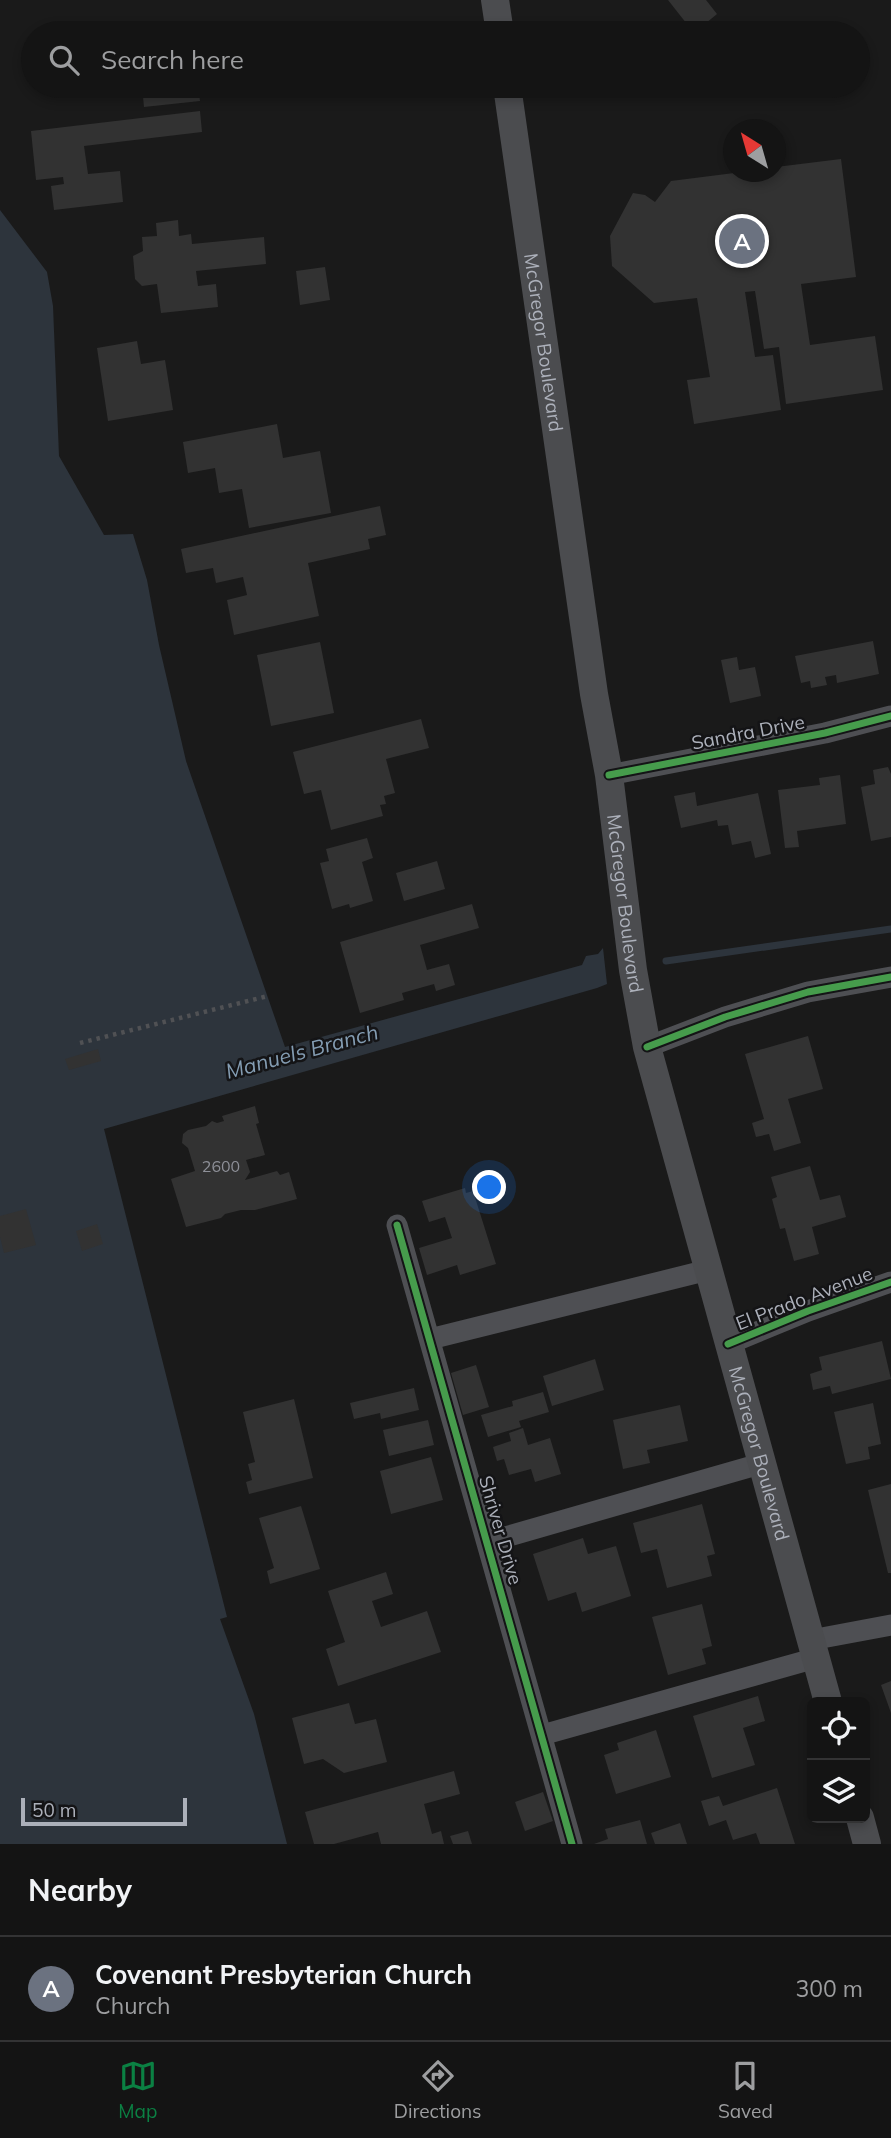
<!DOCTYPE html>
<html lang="en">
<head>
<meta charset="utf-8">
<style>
  :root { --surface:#141414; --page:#212122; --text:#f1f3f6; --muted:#9d9ea0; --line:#333334; --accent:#0b8043 }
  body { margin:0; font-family:Mulish,sans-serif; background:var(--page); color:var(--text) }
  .controls { position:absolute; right:21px; bottom:21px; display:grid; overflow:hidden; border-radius:10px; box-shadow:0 4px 10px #0003 }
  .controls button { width:63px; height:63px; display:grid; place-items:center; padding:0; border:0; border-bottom:2px solid var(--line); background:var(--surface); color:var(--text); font:35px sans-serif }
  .compass { position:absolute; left:723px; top:119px; width:63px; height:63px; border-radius:50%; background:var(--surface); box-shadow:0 4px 10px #0003; rotate:323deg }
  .scale { position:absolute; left:21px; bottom:18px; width:166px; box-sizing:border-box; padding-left:7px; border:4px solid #acb0ba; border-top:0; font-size:19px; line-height:24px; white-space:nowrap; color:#acb0ba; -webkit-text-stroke:5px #141416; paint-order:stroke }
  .you { position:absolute; left:490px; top:1188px; width:24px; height:24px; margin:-18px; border:5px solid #fff; border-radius:50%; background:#1a73e8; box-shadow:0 0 0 10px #1a73e833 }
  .badge { display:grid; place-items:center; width:46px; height:46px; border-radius:50%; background:var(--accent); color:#fff; font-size:23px; font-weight:700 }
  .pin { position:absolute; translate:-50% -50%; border:4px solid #fff; box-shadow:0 2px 7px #0006 }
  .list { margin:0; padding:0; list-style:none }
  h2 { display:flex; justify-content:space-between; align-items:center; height:91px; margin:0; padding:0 28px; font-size:30px }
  h2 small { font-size:23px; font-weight:400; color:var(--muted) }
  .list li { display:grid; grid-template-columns:46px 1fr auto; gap:21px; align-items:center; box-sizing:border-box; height:105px; padding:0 28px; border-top:2px solid var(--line) }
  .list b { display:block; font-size:26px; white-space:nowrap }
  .list p { margin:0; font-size:23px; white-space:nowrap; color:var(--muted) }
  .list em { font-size:23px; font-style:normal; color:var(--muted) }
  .icon { flex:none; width:38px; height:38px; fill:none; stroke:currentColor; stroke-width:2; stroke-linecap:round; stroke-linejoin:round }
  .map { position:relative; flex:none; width:891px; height:1844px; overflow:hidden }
  .search { position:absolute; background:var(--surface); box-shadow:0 4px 10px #0003; left:21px; right:21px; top:21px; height:77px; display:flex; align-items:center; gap:18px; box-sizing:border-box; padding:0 24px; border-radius:38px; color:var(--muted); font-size:26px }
  .sheet { height:196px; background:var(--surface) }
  nav { display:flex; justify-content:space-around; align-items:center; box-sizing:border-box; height:98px; border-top:2px solid var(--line); background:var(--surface); font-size:19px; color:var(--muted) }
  nav a { display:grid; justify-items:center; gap:4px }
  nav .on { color:var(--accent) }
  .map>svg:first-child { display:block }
  .green { fill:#202721 }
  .water { fill:#2d343c }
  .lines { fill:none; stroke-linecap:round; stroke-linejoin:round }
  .stream { stroke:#2d343c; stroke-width:7 }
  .building { fill:#323232 }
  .path { stroke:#505154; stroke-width:4.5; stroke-dasharray:3.5 5; stroke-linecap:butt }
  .minor { stroke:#4e4f53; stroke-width:21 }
  .major { stroke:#4b4c4f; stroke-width:28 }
  .cycleway-casing { stroke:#141416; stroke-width:11 }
  .cycleway { stroke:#469c4c; stroke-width:7 }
  .labels { text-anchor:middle; stroke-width:5; stroke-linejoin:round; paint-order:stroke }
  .number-label { font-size:16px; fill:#8e9098 }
  .street-label { font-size:19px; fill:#acb0ba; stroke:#141416 }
  .water-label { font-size:21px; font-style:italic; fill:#849db3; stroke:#141416 }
</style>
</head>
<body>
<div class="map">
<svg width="891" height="1844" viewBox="0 0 891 1844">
  <rect width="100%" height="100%" fill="#1a1a1a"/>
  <path class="green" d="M415,21L416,33H336V30Z"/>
  <path class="water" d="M0,210L47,272L53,306L59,456L104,535L133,534L147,580L159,645L186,761L285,1047L582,965L586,956L598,954L603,948L607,984L597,988L104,1129L227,1617L220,1619L254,1714L287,1844H0Z"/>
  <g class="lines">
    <path class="stream" d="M666,961L891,929"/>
  </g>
  <g class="building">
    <path d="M668,0H706L717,14L694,33Z"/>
    <path d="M142,86H198L200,101L144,107Z"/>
    <path d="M200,111L202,132L84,146L88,174L120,171L123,202L54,210L51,186L64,184L63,177L36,180L31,131Z"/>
    <path d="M841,159L856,277L801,284L810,345L875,336L883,390L786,404L779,347L764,349L755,291L745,292L755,357L773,355L781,410L694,424L687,380L710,377L697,298L654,303L612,266L610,236L633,193L645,195L655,202L671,181L742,172H776V167Z"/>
    <path d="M178,220L179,236L191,234L192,244L264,237L266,264L196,271L198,286L216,284L218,307L161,313L157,284L142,286L135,279L133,256L143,251L142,237L157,236L156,223Z"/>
    <path d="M325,267L330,300L300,305L296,271Z"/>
    <path d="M137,341L141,364L165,360L173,410L108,421L97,348Z"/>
    <path d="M277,424L283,458L320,451L331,513L249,528L242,489L219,493L215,468L188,473L183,442Z"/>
    <path d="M380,506L386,535L368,539L370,549L308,563L319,616L234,635L227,600L247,595L243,577L216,583L213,568L186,573L181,549Z"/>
    <path d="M873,641L879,674L837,683L836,675L825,677L827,685L811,688L810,681L801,683L795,656Z"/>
    <path d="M320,642L334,713L271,726L257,655Z"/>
    <path d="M737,657L739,670L755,667L761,696L730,703L721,660Z"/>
    <path d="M421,719L429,748L386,759L395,793L384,796L386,804L380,805L383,816L331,830L321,790L304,794L293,752Z"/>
    <path d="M888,767L891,774V837L871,841L861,787L875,784L873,770Z"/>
    <path d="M840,775L846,824L797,831L799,847L785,848L778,790L820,785L819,778Z"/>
    <path d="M695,792L697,806L758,793L771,854L755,858L751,841L732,845L728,825L718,826L717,820L681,828L674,796Z"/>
    <path d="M367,838L373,858L362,862L373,901L350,908L349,904L332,909L320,863L329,861L326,849Z"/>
    <path d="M437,861L445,889L404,901L396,873Z"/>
    <path d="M472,904L479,928L420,945L427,970L449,964L455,985L436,991L434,984L402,993L404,1000L360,1013L340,942Z"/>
    <path d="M808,1036L823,1089L788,1099L801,1143L774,1151L769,1134L756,1137L752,1123L764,1119L745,1054Z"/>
    <path d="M98,1049L101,1061L69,1070L65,1059Z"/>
    <path d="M255,1106L259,1123L256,1124L265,1155L246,1160L250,1172L245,1180L277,1171L280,1175L289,1172L297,1199L255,1210H241L225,1214L221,1218L186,1227L171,1179L195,1171L188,1148L182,1143L183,1134L188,1130L206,1126L212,1121L217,1123L224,1121L222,1116Z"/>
    <path d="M810,1166L820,1200L840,1195L846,1217L812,1227L819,1254L794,1261L785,1228L780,1229L772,1199L777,1197L771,1177Z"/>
    <path d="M465,1188L466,1193L473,1191L496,1264L460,1275L457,1265L427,1275L419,1248L452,1238L445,1217L429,1222L422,1201Z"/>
    <path d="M26,1209L36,1245L4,1253L0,1237V1216Z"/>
    <path d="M97,1224L103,1244L82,1251L76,1231Z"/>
    <path d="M882,1341L891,1379L832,1394L830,1386L813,1390L810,1374L822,1370L819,1357Z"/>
    <path d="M595,1359L604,1390L552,1406L543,1376Z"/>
    <path d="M476,1365L489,1407L463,1415L451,1373Z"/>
    <path d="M414,1388L419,1410L381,1419L380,1413L354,1419L350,1403Z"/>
    <path d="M543,1392L549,1412L519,1421L521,1427L488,1437L481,1415L513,1406L512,1401Z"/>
    <path d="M294,1399L313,1478L249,1494L246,1482L252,1480L248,1464L255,1462L243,1412Z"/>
    <path d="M873,1403L881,1444L868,1447L870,1459L846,1464L834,1412Z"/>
    <path d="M680,1405L688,1441L647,1450L650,1463L623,1469L613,1420Z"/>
    <path d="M428,1420L434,1445L389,1456L383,1430Z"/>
    <path d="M523,1428L528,1445L550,1438L561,1474L535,1482L531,1469L509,1475L504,1459L497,1461L493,1447L511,1441L509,1433Z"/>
    <path d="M431,1457L443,1500L391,1514L380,1471Z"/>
    <path d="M891,1484V1573H888L868,1490Z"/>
    <path d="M702,1504L715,1554L707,1556L712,1576L667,1588L657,1549L641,1553L633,1523Z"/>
    <path d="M301,1506L320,1569L270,1584L267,1571L274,1568L259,1518Z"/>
    <path d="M583,1538L588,1554L616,1546L631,1596L582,1612L576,1592L548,1601L533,1554Z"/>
    <path d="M386,1572L393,1594L372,1601L381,1627L427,1611L441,1652L338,1686L326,1649L345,1642L328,1591Z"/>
    <path d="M702,1604L712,1646L702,1649L706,1664L668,1675L652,1617Z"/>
    <path d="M891,1681V1713L881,1685Z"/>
    <path d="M758,1696L765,1721L743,1728L755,1765L712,1778L693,1716Z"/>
    <path d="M349,1703L355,1724L376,1719L387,1762L344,1773L323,1759L304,1764L292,1718Z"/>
    <path d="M656,1730L671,1777L616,1794L604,1755L619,1750L617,1743Z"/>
    <path d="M454,1771L460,1794L424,1804L432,1834L441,1831L444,1844H381L378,1832L334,1844H314L305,1812Z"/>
    <path d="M777,1788L795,1844H760L756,1833L733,1840L726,1820L709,1826L701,1801L719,1796L723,1806Z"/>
    <path d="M543,1792L553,1821L525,1831L515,1802Z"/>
    <path d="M640,1820L647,1844H594L608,1839L605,1829Z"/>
    <path d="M680,1823L687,1844H655L651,1833Z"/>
    <path d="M468,1831L472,1844H453L450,1836Z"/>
  </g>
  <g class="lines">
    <path class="path" d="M80,1043L268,996"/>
    <g class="minor">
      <path d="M609,775L825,733L891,716"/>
      <path d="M647,1047L725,1017L808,992L891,977"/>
      <path d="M397,1225L572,1844"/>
      <path d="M430,1339L708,1270"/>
      <path d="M728,1344L808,1311L891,1282"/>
      <path d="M488,1542L763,1463"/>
      <path d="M811,1640L891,1625"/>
      <path d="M542,1735L816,1658"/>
    </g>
    <g class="major">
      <path d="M495,0L500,33"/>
      <path id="s1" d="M507,86L594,694L609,775L633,970L647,1047L828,1702"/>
      <path d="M860,1818L867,1844"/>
    </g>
    <defs>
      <g id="cycleway">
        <path d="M609,775L825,733L891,716"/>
        <path d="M647,1047L725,1017L808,992L891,977"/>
        <path d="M397,1225L572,1844"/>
        <path d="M728,1344L808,1311L891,1282"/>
      </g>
    </defs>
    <use href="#cycleway" class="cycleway-casing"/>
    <use href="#cycleway" class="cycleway"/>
  </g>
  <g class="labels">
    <g class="number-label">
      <text x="221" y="1172">2600</text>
    </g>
    <g class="street-label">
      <text dy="7" stroke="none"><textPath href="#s1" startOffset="259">McGregor Boulevard</textPath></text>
      <text transform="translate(748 732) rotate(-11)" y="7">Sandra Drive</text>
      <text dy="7" stroke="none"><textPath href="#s1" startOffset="826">McGregor Boulevard</textPath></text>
      <text transform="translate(804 1298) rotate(-21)" y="7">El Prado Avenue</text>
      <text dy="7" stroke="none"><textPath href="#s1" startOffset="1393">McGregor Boulevard</textPath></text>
      <text transform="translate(501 1530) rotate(74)" y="7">Shriver Drive</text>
    </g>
    <g class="water-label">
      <text transform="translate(302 1052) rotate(-15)" y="7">Manuels Branch</text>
    </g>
  </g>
</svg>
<div class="controls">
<button><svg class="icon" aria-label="locate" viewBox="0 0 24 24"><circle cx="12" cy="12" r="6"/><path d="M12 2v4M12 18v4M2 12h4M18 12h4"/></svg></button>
<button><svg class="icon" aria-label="layers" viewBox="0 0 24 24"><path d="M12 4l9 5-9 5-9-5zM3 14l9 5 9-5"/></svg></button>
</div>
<svg class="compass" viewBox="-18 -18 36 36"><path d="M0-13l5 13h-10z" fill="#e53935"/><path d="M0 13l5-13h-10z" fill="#9d9ea0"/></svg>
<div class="scale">50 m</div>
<div class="you"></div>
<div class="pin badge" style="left:742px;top:241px;background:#6b7280">A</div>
<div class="search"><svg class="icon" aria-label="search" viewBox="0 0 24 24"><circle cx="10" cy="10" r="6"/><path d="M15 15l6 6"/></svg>Search here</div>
</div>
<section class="sheet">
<h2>Nearby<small></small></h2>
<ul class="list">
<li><span class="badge" style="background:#6b7280">A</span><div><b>Covenant Presbyterian Church</b><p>Church</p></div><em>300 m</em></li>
</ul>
</section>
<nav>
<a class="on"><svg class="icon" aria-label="map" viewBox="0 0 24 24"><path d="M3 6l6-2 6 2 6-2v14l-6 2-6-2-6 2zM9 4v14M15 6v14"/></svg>Map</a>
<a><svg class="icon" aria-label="directions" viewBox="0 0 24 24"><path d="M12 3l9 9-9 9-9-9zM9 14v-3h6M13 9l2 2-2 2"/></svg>Directions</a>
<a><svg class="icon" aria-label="saved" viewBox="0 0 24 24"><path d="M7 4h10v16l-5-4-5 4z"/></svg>Saved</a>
</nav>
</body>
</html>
